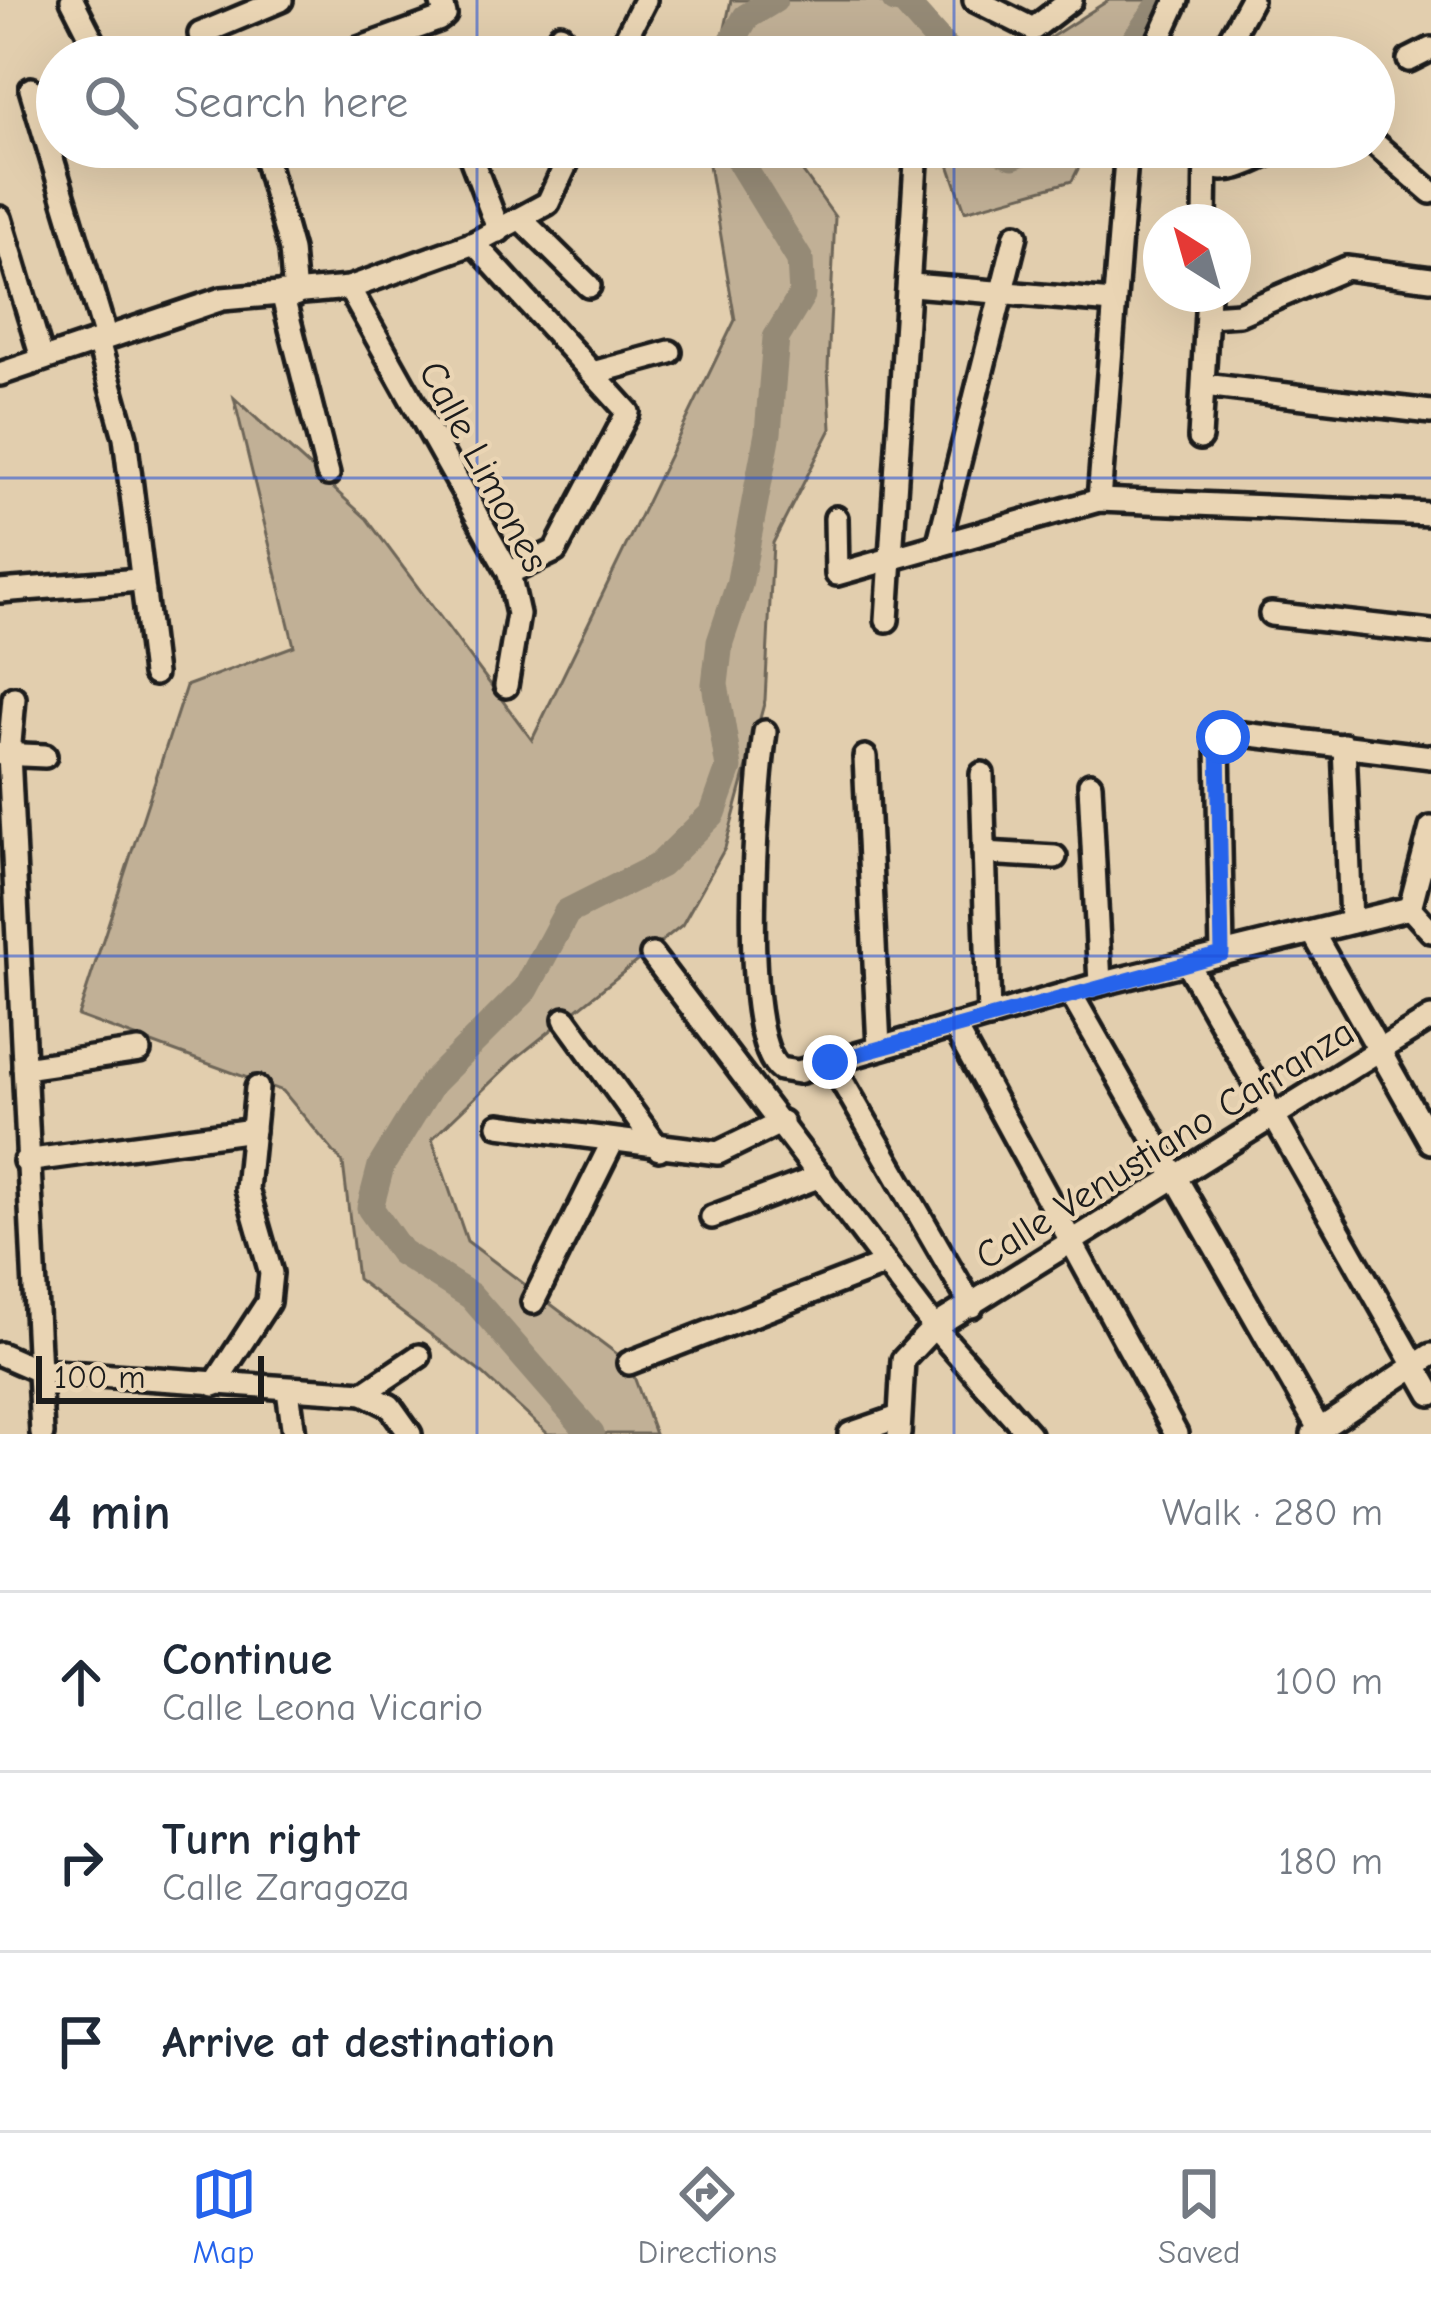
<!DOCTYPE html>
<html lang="en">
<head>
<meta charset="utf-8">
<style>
  :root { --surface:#fff; --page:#f6f6f7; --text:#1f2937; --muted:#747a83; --line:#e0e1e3; --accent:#2563eb }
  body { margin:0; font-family:"Comic Neue",sans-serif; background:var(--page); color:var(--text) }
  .compass { position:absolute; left:1143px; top:204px; width:108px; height:108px; border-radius:50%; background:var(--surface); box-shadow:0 12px 48px #0002; rotate:323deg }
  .scale { position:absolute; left:36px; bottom:30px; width:228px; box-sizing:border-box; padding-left:12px; border:6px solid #1c1c1c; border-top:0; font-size:33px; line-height:42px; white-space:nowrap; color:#1c1c1c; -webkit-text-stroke:9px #ead5b4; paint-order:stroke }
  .stop { position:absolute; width:36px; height:36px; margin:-27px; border:9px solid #2563eb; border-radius:50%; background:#fff }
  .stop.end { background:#2563eb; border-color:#fff; box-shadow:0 3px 12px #0008 }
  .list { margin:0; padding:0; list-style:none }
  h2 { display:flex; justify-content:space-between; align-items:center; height:156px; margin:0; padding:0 48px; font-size:51px }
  h2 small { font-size:39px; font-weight:400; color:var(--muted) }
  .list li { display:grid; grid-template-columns:78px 1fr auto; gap:36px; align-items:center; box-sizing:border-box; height:180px; padding:0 48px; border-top:3px solid var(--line) }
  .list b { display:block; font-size:45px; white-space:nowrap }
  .list p { margin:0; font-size:39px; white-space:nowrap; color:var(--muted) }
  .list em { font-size:39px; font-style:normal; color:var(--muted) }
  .icon { flex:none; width:66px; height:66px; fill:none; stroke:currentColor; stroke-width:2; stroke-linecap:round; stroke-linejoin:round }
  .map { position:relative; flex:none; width:1431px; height:1434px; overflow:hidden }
  .search { position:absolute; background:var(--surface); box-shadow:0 12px 48px #0002; left:36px; right:36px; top:36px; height:132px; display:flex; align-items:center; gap:30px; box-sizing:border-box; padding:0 42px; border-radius:66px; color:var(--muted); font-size:45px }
  .sheet { height:696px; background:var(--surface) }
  nav { display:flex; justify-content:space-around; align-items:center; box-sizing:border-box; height:168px; border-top:3px solid var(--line); background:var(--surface); font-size:33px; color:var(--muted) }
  nav a { display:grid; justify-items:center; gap:6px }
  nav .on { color:var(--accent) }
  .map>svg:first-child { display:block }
  .green { fill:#c1b096; stroke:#6e6659; stroke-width:3 }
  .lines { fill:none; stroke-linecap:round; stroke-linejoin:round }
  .river { stroke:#958a76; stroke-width:27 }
  .minor-casing { stroke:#1c1c1c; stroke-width:30 }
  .minor { stroke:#ead5b4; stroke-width:21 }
  .route { stroke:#2563eb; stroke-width:15 }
  .grid { fill:none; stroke:#1d4ed8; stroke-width:3; stroke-opacity:0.55 }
  .labels { text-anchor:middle; stroke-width:9; stroke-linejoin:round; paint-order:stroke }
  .street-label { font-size:39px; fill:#1c1c1c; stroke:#ead5b4 }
</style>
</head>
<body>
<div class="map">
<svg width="1431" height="1434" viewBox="0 0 1431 1434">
  <rect width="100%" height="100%" fill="#e2ceae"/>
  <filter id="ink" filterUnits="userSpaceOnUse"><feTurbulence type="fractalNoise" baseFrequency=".00833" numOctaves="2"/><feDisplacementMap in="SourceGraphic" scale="24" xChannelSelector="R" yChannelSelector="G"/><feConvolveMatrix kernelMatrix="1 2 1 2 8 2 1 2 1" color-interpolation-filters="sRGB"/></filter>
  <g filter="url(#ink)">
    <g class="green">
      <path d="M731,0H877L977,57H719Z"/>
      <path d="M1109,0H1165L1135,57H1020Z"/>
      <path d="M706,147H785L835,217L828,368L831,429L773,543L765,700L725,848L682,925L514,1060L432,1139L467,1241L629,1363L655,1434H548L483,1374L357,1279L343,1163L283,1091L78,1016L186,686L294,646L234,398L367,519L532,740L735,320Z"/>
      <path d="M943,147H1089L1072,181L965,211Z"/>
    </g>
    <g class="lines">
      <g class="river">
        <path d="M895,0L904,2L953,57"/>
        <path d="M723,57L746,17L774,0"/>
        <path d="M1123,57L1163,0"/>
        <path d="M991,147L1013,156L1036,147"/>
        <path d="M591,1434L471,1296L401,1252L370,1208L381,1166L432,1083L526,989L567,912L660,865L713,813L729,768L715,684L720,642L739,585L768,433L776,338L802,295L800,260L731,147"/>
      </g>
      <defs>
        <g id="minor">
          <path d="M72,0L101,57"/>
          <path d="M975,0L1033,29L1071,0"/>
          <path d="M560,35L565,57"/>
          <path d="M213,57L200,34L281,0"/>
          <path d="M336,57L438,20L445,15L441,0"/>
          <path d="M616,57L645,0"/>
          <path d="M1151,57L1177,0"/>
          <path d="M1220,57L1251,0"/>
          <path d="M1409,60L1431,49"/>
          <path d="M31,89L106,338"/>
          <path d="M1374,143L1431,192"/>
          <path d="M262,147L291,250L295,295"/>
          <path d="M467,147L499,231"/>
          <path d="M1206,166C1233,176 1258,158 1283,147"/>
          <path d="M0,218L42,358"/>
          <path d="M523,221L589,286"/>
          <path d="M1205,222L1206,147"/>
          <path d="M474,243L628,412L555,551L509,573"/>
          <path d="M912,285L1113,302"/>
          <path d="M349,288L509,573L518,614L506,686"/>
          <path d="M282,293L328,474"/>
          <path d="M1209,316L1239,314L1346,268L1431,279"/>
          <path d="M98,341L125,437L154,674"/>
          <path d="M593,373L670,352"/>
          <path d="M0,374L222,299L349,288L474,243L548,203L574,147"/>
          <path d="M1204,385L1431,412"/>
          <path d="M1200,438L1208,294"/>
          <path d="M1099,500L1127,147"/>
          <path d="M836,518L837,574L1099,500L1431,514"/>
          <path d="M938,546L1016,235"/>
          <path d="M0,591L139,580"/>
          <path d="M1271,614L1431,632"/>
          <path d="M887,620L917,147"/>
          <path d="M14,698L9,754L42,1434"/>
          <path d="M765,732C757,789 737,1037 780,1069L798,1072L1100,984L1410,908"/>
          <path d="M1344,745L1351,922"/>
          <path d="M0,754L45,756"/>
          <path d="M865,757L879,1047"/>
          <path d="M982,774L989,1017"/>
          <path d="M1090,784L1100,984"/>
          <path d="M984,853L1055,857"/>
          <path d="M1410,908L1431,828"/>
          <path d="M1410,908L1431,931"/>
          <path d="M1313,933L1431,1142"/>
          <path d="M1222,954L1218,745L1223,737L1243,734L1431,757"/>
          <path d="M652,955L934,1327L1029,1434"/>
          <path d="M1187,963L1431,1394"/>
          <path d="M1071,994L1322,1434"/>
          <path d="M565,1019L659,1149"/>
          <path d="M954,1026L1176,1434"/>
          <path d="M831,1062L972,1306"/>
          <path d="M24,1068L139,1051"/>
          <path d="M499,1125L718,1153L782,1122"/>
          <path d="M25,1161L253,1130"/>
          <path d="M712,1217L821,1176"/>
          <path d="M533,1302L612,1143"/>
          <path d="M0,1354L39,1371L364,1393L419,1356"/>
          <path d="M629,1363L885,1264"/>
          <path d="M214,1385L268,1302L271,1273L247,1189L257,1088"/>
          <path d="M288,1390L294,1434"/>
          <path d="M364,1393L390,1406L410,1434"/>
          <path d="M850,1434L899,1417"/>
          <path d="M899,1434L903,1360L934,1327L1431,1018"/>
          <path d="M1313,1434L1431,1355"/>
        </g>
      </defs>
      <use href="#minor" class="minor-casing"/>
      <use href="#minor" class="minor"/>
    </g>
  </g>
  <g class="lines" filter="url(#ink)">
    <path class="route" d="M830,1062L1222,954L1218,745L1223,737"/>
  </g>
  <path class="grid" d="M477,0V57M954,0V57M477,147V1434M954,147V1434M0,478H1431M0,956H1431"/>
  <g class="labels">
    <g class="street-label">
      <text transform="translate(485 466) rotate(62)" y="14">Calle Limones</text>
      <text transform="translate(1164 1143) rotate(-32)" y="14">Calle Venustiano Carranza</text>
    </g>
  </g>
</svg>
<svg class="compass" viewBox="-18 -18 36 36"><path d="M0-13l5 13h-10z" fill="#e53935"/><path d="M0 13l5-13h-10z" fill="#747a83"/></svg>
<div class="scale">100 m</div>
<div class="stop" style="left:1223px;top:737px"></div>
<div class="stop end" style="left:830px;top:1062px"></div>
<div class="search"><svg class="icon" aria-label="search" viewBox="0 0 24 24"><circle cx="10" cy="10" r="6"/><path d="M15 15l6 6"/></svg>Search here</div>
</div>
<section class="sheet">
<h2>4 min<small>Walk · 280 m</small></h2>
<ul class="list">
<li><svg class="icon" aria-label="ahead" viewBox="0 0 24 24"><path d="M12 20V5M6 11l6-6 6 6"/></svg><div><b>Continue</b><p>Calle Leona Vicario</p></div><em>100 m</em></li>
<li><svg class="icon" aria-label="right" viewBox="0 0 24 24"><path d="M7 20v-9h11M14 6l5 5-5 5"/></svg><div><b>Turn right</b><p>Calle Zaragoza</p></div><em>180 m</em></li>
<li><svg class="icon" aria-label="arrive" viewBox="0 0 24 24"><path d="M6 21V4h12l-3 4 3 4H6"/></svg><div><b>Arrive at destination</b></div></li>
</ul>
</section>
<nav>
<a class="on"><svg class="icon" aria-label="map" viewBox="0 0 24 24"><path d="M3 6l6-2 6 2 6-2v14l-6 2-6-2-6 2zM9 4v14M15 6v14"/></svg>Map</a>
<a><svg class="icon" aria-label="directions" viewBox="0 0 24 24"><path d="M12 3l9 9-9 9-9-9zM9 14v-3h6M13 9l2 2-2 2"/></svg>Directions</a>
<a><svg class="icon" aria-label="saved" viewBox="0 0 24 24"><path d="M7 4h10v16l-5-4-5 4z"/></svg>Saved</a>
</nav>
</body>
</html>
